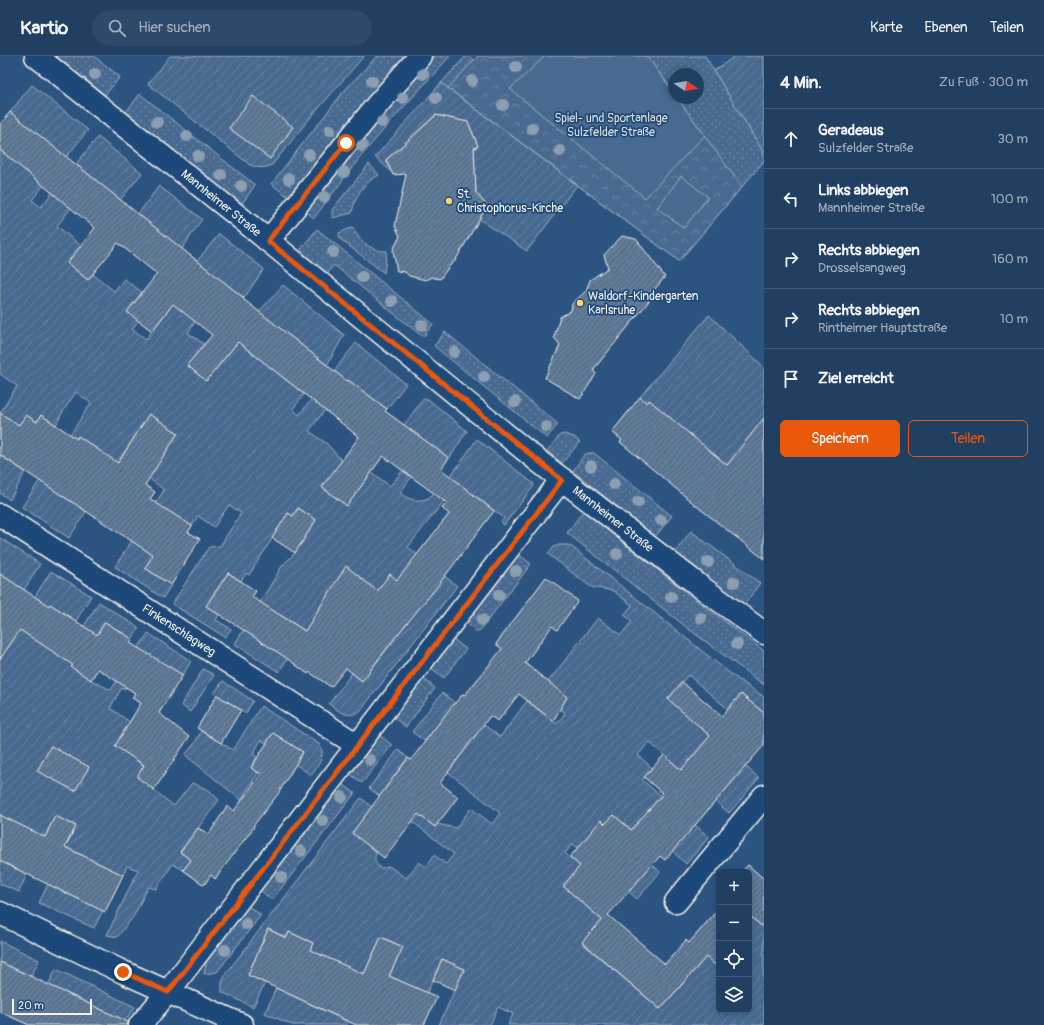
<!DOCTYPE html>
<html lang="de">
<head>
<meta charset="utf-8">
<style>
  :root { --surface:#213f61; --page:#2d4a6a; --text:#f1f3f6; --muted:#a2afbd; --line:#3e5876; --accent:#ea580c }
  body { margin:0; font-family:Pangolin,sans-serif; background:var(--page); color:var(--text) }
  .controls { position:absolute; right:12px; bottom:12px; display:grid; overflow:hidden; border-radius:6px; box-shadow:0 2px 6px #0003 }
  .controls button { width:36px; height:36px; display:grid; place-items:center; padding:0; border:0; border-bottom:1px solid var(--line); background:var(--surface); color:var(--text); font:20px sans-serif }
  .compass { position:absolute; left:668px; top:12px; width:36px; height:36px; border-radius:50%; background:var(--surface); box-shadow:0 2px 6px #0003; rotate:102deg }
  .scale { position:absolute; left:12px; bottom:10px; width:80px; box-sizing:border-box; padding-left:4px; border:2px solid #f4f1e8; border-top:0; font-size:11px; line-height:14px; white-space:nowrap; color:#f4f1e8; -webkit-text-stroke:3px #1f4a7a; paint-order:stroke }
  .stop { position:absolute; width:12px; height:12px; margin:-9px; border:3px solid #ea580c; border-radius:50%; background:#fff }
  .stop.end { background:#ea580c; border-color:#fff; box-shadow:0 1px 4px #0008 }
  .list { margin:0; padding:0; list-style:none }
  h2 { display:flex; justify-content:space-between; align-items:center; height:52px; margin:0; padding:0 16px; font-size:17px }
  h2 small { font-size:13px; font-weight:400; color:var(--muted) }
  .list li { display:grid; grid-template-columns:26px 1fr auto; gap:12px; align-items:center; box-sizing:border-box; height:60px; padding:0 16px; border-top:1px solid var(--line) }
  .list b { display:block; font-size:15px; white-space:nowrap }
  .list p { margin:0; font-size:13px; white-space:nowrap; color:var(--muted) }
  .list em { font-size:13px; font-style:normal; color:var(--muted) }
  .actions { display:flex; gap:8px; padding:12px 16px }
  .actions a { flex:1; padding:9px 0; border:1px solid var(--accent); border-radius:6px; text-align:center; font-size:14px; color:var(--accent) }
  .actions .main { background:var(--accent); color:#fff }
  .icon { flex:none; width:22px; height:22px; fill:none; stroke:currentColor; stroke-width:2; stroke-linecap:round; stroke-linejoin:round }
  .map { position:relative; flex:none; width:764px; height:969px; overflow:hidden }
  header { display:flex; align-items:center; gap:24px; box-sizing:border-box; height:56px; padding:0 20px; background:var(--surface); border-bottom:1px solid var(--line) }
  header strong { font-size:19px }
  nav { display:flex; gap:22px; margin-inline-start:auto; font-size:14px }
  .search { width:280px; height:36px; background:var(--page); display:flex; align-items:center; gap:10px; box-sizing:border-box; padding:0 14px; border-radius:22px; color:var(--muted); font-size:15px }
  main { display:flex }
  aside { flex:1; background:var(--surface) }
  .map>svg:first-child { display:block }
  .grass { fill:url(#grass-dots); stroke:#9eaebc }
  .park { fill:url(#park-crowns); stroke:#9eaebc }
  .garden { fill:url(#garden-furrows); stroke:#9eaebc }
  .pitch { fill:#496b90; stroke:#9eaebc }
  .building { fill:url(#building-hatch); stroke:#f4f1e8 }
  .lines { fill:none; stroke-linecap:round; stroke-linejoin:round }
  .minor-casing { stroke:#f4f1e8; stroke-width:25 }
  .minor { stroke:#1f4a7a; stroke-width:22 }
  .tree { fill:#8c9fb2 }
  .route { stroke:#ea580c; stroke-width:5 }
  .poi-dot { fill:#ffd166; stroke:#1f4a7a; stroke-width:1.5 }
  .labels { text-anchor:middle; stroke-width:3.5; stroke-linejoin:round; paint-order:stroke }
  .park-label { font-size:12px; fill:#dadddb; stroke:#1f4a7a }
  .poi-label { font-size:12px; fill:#f4f1e8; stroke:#1f4a7a; text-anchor:start }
  .street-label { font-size:12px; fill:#f4f1e8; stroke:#1f4a7a }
</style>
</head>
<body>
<header>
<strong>Kartio</strong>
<div class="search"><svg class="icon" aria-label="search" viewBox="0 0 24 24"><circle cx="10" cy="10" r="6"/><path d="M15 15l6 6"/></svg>Hier suchen</div>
<nav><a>Karte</a><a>Ebenen</a><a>Teilen</a></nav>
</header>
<main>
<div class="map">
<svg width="764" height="969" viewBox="0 0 764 969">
  <defs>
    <pattern id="grass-dots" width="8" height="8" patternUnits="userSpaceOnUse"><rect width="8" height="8" fill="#496b90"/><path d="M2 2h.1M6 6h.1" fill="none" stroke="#6481a0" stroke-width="1.8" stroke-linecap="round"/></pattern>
    <pattern id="park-crowns" width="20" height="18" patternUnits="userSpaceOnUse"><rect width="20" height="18" fill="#496b90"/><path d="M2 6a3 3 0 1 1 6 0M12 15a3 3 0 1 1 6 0" fill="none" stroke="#6481a0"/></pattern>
    <pattern id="garden-furrows" width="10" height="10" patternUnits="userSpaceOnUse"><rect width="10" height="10" fill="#496b90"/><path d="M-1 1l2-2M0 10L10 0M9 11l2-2" fill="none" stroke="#6481a0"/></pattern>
    <pattern id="building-hatch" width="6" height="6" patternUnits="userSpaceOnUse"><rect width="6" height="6" fill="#5e7b9a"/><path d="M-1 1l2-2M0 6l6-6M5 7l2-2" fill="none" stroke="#556474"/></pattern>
  </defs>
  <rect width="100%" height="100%" fill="#2c5481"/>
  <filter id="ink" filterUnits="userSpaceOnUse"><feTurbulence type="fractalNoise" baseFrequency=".025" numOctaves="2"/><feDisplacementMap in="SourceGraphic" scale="8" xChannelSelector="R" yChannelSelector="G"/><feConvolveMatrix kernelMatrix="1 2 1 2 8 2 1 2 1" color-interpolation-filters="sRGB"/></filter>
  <g filter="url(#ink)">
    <g class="grass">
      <path d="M56,0H94L120,21L105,39Z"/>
      <path d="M377,0H406C364,45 326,92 289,141L271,128L344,35Z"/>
      <path d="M434,0H450L392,64L361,100L314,162L305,155L387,52Z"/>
      <path d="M466,0H469L535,54L705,79L677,42H698V18H674V37L647,0H705L764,97V105L679,205L441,27Z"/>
      <path d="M140,38L255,129L241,149L126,56Z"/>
      <path d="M369,108L379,119C363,127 355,140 352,157L332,162V154Z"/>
      <path d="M353,171C358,184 372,196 387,195L384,217L340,183L339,177Z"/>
      <path d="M317,173L433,268L423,281L334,209L327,218L305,199L301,193Z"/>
      <path d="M445,276L558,368L547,382L434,290Z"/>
      <path d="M564,378L574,381L580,386L562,407L547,395L560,379Z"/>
      <path d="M588,397H594L672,460L655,481L573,415L584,399Z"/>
      <path d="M583,455L687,537L764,595V629L690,574L567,477Z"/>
      <path d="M691,475L760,527L744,549L675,496Z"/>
      <path d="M518,498L531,508L478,577L466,567Z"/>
      <path d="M453,583L466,593L444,622L431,612Z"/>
      <path d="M423,622L435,632L406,671L393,661Z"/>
      <path d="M379,679L392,689L362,727L350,718Z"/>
      <path d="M342,728L355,737L272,844L260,834Z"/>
      <path d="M248,850L261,859L217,916L204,918L207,903Z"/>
    </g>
    <path class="park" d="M478,0H647L674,37V42H677L742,131L679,205L448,32Z"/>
    <g class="garden">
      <path d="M170,0H364L305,68L272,109C263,113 258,112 250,109L148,28Z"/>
      <path d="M735,0H764V97L714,15Z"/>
      <path d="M441,27L577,129L527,195L479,163L487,150L476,137L474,93L478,90L468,66L435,59L401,91L386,103L393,117L375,101Z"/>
      <path d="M32,29L88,74L32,144L41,151L52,137L71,152L57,170L81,190L67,207L88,224L93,218L114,235L124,223L142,236L127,256L139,264L132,273L146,283L176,244L199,259L188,277L204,288L187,309L206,325L237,285L304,338L293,353L299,359L356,287L406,328L387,353L348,324L309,375L327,388L342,405L322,432L347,450L371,416L390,430L403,414L412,420L400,437C407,443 417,446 426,443C441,437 467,397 477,383L534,428L533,431L504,469L501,466L504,462L458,427L408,491L457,530L361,654C349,664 340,656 329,648L352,617L362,625L395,583L365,560L310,578L282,560L264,587L288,602L279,616L235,588L282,510L295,497L316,464L298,452L293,460L288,458L249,519L246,517L241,525L228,517L206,550L219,559L216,564L231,573L225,581L172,548L209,491L220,490L241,457L229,449L214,471L198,460L192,470L177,461L145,512L171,529L163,542L115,511L164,434L146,420L164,399L178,377L149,358L69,482L22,451L91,347L76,336L62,357L56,369L41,360L37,366L26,359L0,398V357L17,330L0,318V95L57,94L10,56Z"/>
      <path d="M98,81L142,117L120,144L76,108Z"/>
      <path d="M159,130L202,163L182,193L138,158Z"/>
      <path d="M219,178L264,213L244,242L197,205Z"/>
      <path d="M283,229L344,279L327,309L259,256Z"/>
      <path d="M709,259L764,311V367L726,410L714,399L649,344L647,347L640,341Z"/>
      <path d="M423,343H428L467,375L449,403L404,369Z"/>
      <path d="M0,399L25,416L10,444L0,437Z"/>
      <path d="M0,482L40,508L24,534L0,518Z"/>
      <path d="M559,489H568L572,491L732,619L764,641V657L741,638L728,653L688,619L668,643L759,722L729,757L715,745L702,690L690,704L685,717L649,686L638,699L652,712L642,724L661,740L632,774L614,759L605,768L601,764L588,801L573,788L565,797L580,810L563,830L602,864L582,887L660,953L689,921L704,899L719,912V954H749V859L759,868L764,862V969H508L513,958L498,951L490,969H439L464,913L442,903L427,937L389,920L403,891L381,881L368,909L364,931L305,904L313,887L289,876L286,881L268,873L248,919L265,927L253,951L222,936V927L225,919L361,742L372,751L352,777L377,796C373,803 375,807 380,812H385L389,810L406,822L419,806L426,811L434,799L446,808L454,798L369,732L398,694L408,702L385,732L435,771L437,768L456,772L471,752L492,768L500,757L448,716L477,678L448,656L425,685L412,676L442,637L500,681L527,645L557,668L565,657L559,651L548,626L598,562L621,579L632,565L624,559L632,549L613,535L591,531L548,498L554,491Z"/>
      <path d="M51,515L91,540L76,565L50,548L29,580L64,602L99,546L139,572L132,583L105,566L85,597L72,611L91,624L111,634L148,577L191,605L183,619L121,633L110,652L130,666L140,697L136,704L144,710L138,721L174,750L192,727L209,734L219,744L180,796L191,804L183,814L173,808L156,833L148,831L134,860L117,881L107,879L138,814L127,810L123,819L65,791L76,770L55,760L45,781L0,760V584L9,590L20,573L16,570Z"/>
      <path d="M203,613L214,619L190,656L181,649Z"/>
      <path d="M223,625L253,645L246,657L214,637Z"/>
      <path d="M261,650L319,688C327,700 318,709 311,719L295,708L303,696L273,677L266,687L261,684L253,698L257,701L251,712L258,717L241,744L185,699L195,687L201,675L233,694Z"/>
      <path d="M695,769L709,781L686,808L672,795Z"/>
      <path d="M0,805L27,818L19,836L0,828Z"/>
      <path d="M652,808L660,816L637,843L629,836Z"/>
      <path d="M48,828L103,854L94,872L39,847Z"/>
      <path d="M0,885L39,904L31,920L0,906Z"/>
      <path d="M56,913L135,951L122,969L107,956L48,929Z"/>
      <path d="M276,932L348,966L347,969H292L265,957Z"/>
    </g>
    <g class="pitch">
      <path d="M545,0H647L674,37V42H677L705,79L645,142L510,33Z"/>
      <path d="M681,120L708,141L684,172L657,152Z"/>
    </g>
    <g class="building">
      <path d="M253,40L293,71L270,103L229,72Z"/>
      <path d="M10,56L244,242L243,243L347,325L348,324L387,353L385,355L449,402L441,413L494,455L436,532L394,583L362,625L346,612L331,631L309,616L308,618L285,601L206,550L228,517L256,535L252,541L305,575L346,510L377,535L390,518L397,524L449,458L442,452L447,447L383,400L347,450L322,431L359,381L238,286L206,325L187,309L212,279L173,248L152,275L127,256L157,218L118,187L88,224L67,207L95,172L0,94V68Z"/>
      <path d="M436,59L468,66L478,90L474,92L476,137L487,150L455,205L451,208L440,223L431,221L426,224L409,220L405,216L397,215L393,194L400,180L395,170L406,118L393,119L386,104L401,91Z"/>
      <path d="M622,180L636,183L665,221L648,241L649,245L593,314L596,318L580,343L545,322L560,289L554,281L560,261L571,255L572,248L586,235L590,224L608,212L604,199Z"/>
      <path d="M640,341L647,347L649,344L727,409L764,362V503L699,452L620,386L622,384L612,376Z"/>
      <path d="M0,357L19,369L26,359L37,366L41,359L77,383L78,380L118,407L149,358L178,377L145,429L155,436L150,443L192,470L188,476L200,483L171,529L145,512L153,499L0,399Z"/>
      <path d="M298,452L316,464L295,497L272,482L288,457L293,460Z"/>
      <path d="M0,518L49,550L50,548L97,579L105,566L132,583L130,587L183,619L159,657L189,681L154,734L137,721L144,709L115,690L141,647L132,642L135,637L98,613L91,624L71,611L73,609L20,574L0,603Z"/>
      <path d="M546,521L578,545L557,574L552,570L525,607L567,641L553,665L519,638L498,665L490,660L440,727L458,741L435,771L418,758L384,802L352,777L408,702L411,704L448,655L463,638L465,639L502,593L496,588Z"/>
      <path d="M682,626L722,660L741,638L764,657V689L665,804L660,800L608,859L665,908L686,884L689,887L719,852V912L706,901L660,953L582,886L602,864L563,830L580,810L570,801L601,764L605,768L614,759L631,774L663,738L644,721L664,699L681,714L710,680L668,643Z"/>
      <path d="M217,639L241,654L221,687L197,672Z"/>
      <path d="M273,677L303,696L278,738L253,770L254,771L215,823L211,819L204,829L183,814L191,804L180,796L198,772L209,778L227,750L234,755L261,718L251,712Z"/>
      <path d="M51,690L89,711L75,735L37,715Z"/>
      <path d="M0,759L45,781L55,760L76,770L65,791L123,819L105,856L0,805Z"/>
      <path d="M748,809L764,823V872L749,859V816H742Z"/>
      <path d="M268,873L286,882L289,876L313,887L310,894L364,918L381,881L403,891L389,920L437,941L424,969H356L248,919Z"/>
      <path d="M442,903L464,913L455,934L433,924Z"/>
      <path d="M0,906L128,966V969H29L0,956Z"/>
    </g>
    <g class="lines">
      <defs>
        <g id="minor">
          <path d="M36,0L238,160L537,404L701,531L764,577"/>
          <path d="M268,185L376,50L420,0"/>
          <path d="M0,459L357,689"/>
          <path d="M676,846L764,740"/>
          <path d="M0,857L123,916L242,969"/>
          <path d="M140,969L168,936L562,423"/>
        </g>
      </defs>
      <use href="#minor" class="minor-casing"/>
      <use href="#minor" class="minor"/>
    </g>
    <g class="tree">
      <circle cx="516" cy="11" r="6"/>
      <circle cx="95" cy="18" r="6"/>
      <circle cx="423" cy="18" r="6"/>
      <circle cx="372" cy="25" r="6"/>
      <circle cx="472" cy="25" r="6"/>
      <circle cx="403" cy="42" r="6"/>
      <circle cx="436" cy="42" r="6"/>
      <circle cx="503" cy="49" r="6"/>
      <circle cx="157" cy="66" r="6"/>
      <circle cx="382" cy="66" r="6"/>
      <circle cx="532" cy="72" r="6"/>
      <circle cx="330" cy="74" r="6"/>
      <circle cx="187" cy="80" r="6"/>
      <circle cx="362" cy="90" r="6"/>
      <circle cx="560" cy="95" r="6"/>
      <circle cx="309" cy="99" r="6"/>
      <circle cx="198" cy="100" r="6"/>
      <circle cx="344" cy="116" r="6"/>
      <circle cx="221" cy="119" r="6"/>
      <circle cx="289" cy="123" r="6"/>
      <circle cx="241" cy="130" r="6"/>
      <circle cx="324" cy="141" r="6"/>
      <circle cx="333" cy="196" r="6"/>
      <circle cx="362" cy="221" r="6"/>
      <circle cx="392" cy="245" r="6"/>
      <circle cx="422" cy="269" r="6"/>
      <circle cx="454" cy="296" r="6"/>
      <circle cx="484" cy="321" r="6"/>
      <circle cx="515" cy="346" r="6"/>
      <circle cx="546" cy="371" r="6"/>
      <circle cx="591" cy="410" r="6"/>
      <circle cx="614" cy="428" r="6"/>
      <circle cx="638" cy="446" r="6"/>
      <circle cx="661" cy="464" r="6"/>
      <circle cx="617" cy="498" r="6"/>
      <circle cx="708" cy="506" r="6"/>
      <circle cx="516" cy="515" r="6"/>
      <circle cx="734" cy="526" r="6"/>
      <circle cx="499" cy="539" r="6"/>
      <circle cx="671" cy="541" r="6"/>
      <circle cx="701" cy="562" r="6"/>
      <circle cx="482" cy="564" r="6"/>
      <circle cx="737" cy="588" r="6"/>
      <circle cx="370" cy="704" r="6"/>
      <circle cx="342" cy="741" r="6"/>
      <circle cx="323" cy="765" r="6"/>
      <circle cx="301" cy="795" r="6"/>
      <circle cx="281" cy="821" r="6"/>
      <circle cx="246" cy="868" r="6"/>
      <circle cx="225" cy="894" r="6"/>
    </g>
  </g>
  <g class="lines" filter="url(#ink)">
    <path class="route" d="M123,916L168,936L562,424L268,185L346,87"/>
  </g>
  <g class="poi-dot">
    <circle cx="449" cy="145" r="4"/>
    <circle cx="580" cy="247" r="4"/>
  </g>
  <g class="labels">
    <g class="park-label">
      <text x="611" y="66">Spiel- und Sportanlage<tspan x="611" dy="14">Sulzfelder Straße</tspan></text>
    </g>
    <g class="poi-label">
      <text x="457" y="142">St.<tspan x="457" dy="14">Christophorus-Kirche</tspan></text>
      <text x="588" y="244">Waldorf-Kindergarten<tspan x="588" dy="14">Karlsruhe</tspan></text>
    </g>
    <g class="street-label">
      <text transform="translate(221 147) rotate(39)" y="4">Mannheimer Straße</text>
      <text transform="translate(613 463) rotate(38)" y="4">Mannheimer Straße</text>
      <text transform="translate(179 574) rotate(33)" y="4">Finkenschlagweg</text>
    </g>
  </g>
</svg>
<div class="controls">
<button>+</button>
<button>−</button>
<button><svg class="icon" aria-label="locate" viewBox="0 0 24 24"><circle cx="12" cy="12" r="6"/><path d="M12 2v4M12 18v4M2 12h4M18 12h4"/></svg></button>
<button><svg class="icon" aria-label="layers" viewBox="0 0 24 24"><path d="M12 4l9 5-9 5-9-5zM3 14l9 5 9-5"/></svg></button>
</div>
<svg class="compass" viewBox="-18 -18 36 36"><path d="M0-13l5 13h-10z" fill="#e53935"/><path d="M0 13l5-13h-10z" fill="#a2afbd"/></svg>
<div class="scale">20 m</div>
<div class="stop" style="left:346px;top:87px"></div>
<div class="stop end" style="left:123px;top:916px"></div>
</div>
<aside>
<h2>4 Min.<small>Zu Fuß · 300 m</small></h2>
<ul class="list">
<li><svg class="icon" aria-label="ahead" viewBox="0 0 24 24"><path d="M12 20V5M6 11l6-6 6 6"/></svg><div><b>Geradeaus</b><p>Sulzfelder Straße</p></div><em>30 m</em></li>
<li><svg class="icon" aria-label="left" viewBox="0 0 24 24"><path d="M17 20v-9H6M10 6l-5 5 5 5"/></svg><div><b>Links abbiegen</b><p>Mannheimer Straße</p></div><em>100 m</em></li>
<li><svg class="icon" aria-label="right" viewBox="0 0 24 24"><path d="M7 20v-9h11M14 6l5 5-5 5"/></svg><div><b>Rechts abbiegen</b><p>Drosselsangweg</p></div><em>160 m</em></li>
<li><svg class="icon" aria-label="right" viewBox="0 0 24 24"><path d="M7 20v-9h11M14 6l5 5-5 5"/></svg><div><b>Rechts abbiegen</b><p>Rintheimer Hauptstraße</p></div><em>10 m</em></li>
<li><svg class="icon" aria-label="arrive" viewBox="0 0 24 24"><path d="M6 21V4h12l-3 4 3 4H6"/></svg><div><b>Ziel erreicht</b></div></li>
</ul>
<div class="actions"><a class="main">Speichern</a><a>Teilen</a></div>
</aside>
</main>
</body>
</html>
